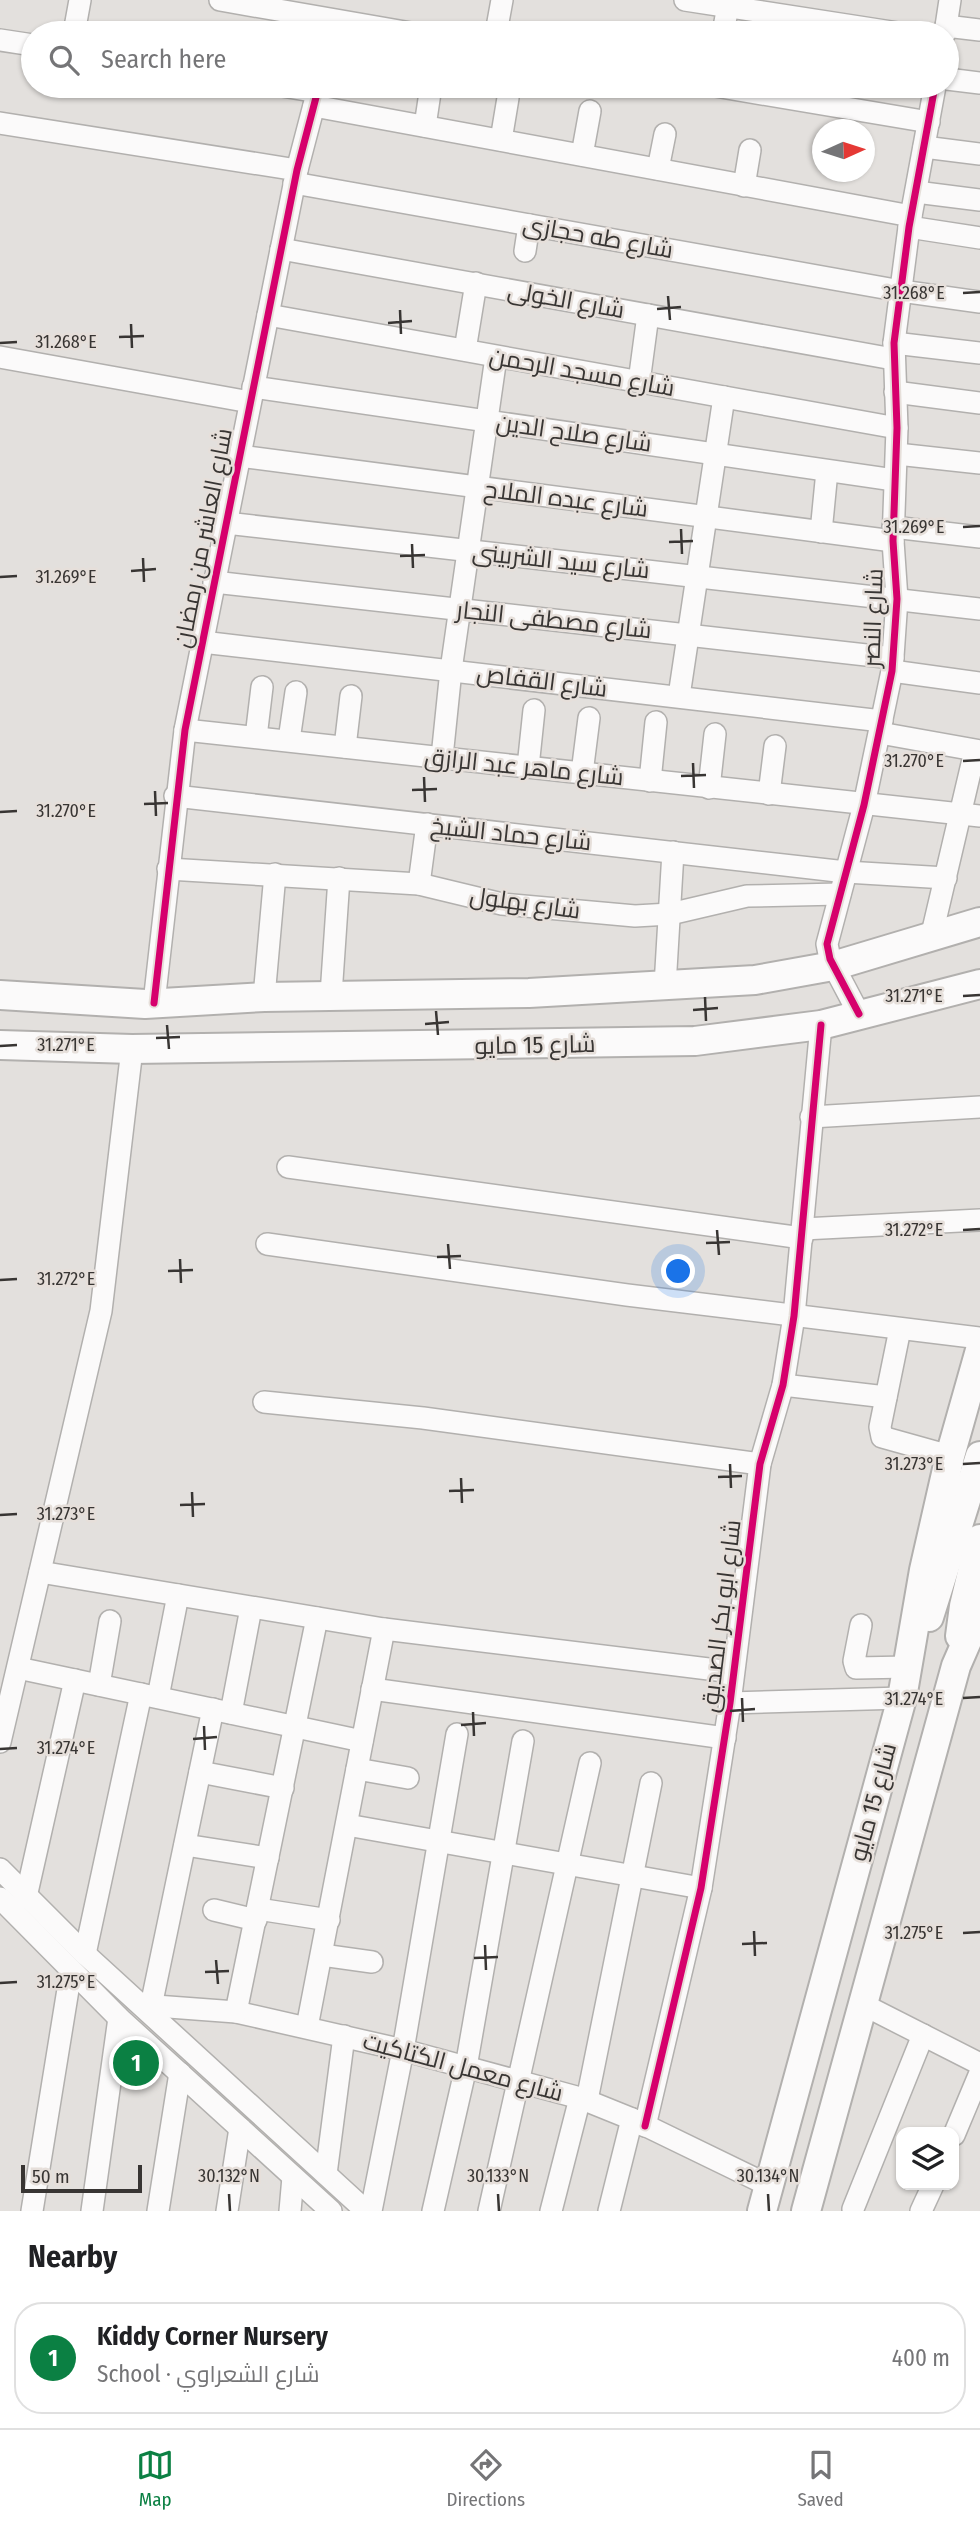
<!DOCTYPE html>
<html lang="en">
<head>
<meta charset="utf-8">
<style>
  :root { --surface:#fff; --page:#f2f2f2; --text:#202124; --muted:#757577; --line:#e0e0e0; --accent:#0b8043 }
  body { margin:0; font-family:"Fira Sans Condensed",Cairo,sans-serif; background:var(--page); color:var(--text) }
  .controls { position:absolute; right:21px; bottom:21px; display:grid; overflow:hidden; border-radius:14px; box-shadow:0 2px 5px #0004 }
  .controls button { width:63px; height:63px; display:grid; place-items:center; padding:0; border:0; border-bottom:2px solid var(--line); background:var(--surface); color:var(--text); font:35px sans-serif }
  .compass { position:absolute; left:812px; top:119px; width:63px; height:63px; border-radius:50%; background:var(--surface); box-shadow:0 2px 5px #0004; rotate:87deg }
  .scale { position:absolute; left:21px; bottom:18px; width:121px; box-sizing:border-box; padding-left:7px; border:4px solid #383533; border-top:0; font-size:19px; line-height:24px; white-space:nowrap; color:#383533; -webkit-text-stroke:5px #e6dfda; paint-order:stroke }
  .you { position:absolute; left:679px; top:1272px; width:24px; height:24px; margin:-18px; border:5px solid #fff; border-radius:50%; background:#1a73e8; box-shadow:0 0 0 10px #1a73e833 }
  .badge { display:grid; place-items:center; width:46px; height:46px; border-radius:50%; background:var(--accent); color:#fff; font-size:23px; font-weight:700 }
  .pin { position:absolute; translate:-50% -50%; border:4px solid #fff; box-shadow:0 2px 7px #0006 }
  .list { margin:0; padding:0; list-style:none }
  h2 { display:flex; justify-content:space-between; align-items:center; height:91px; margin:0; padding:0 28px; font-size:30px }
  h2 small { font-size:23px; font-weight:400; color:var(--muted) }
  .list li { display:grid; grid-template-columns:46px 1fr auto; gap:21px; align-items:center; box-sizing:border-box; height:112px; margin:0 14px 14px; padding:0 14px; border:2px solid var(--line); border-radius:28px }
  .list b { display:block; font-size:26px; white-space:nowrap }
  .list p { margin:0; font-size:23px; white-space:nowrap; color:var(--muted) }
  .list em { font-size:23px; font-style:normal; color:var(--muted) }
  .icon { flex:none; width:38px; height:38px; fill:none; stroke:currentColor; stroke-width:2; stroke-linecap:round; stroke-linejoin:round }
  .map { position:relative; flex:none; width:980px; height:2211px; overflow:hidden }
  .search { position:absolute; background:var(--surface); box-shadow:0 2px 5px #0004; left:21px; right:21px; top:21px; height:77px; display:flex; align-items:center; gap:18px; box-sizing:border-box; padding:0 24px; border-radius:38px; color:var(--muted); font-size:26px }
  .sheet { height:217px; background:var(--surface) }
  nav { display:flex; justify-content:space-around; align-items:center; box-sizing:border-box; height:98px; border-top:2px solid var(--line); background:var(--surface); font-size:19px; color:var(--muted) }
  nav a { display:grid; justify-items:center; gap:4px }
  nav .on { color:var(--accent) }
  .map>svg:first-child { display:block }
  .lines { fill:none; stroke-linecap:round; stroke-linejoin:round }
  .minor-casing { stroke:#b2b0ae; stroke-width:24 }
  .major-casing { stroke:#b2b0ae; stroke-width:32 }
  .minor { stroke:#fbfafa; stroke-width:21 }
  .major { stroke:#fbfafa; stroke-width:28 }
  .cycleway-casing { stroke:#e6dfda; stroke-width:11 }
  .cycleway { stroke:#d6006c; stroke-width:7 }
  .ticks { fill:none; stroke:#383533; stroke-width:2.5 }
  .labels { text-anchor:middle; stroke-width:5; stroke-linejoin:round; paint-order:stroke }
  .street-label { font-size:24px; fill:#383533; stroke:#e6dfda }
  .ticks-label { font-size:18px; text-anchor:middle; fill:#383533; stroke:#e6dfda; stroke-width:5; stroke-linejoin:round; paint-order:stroke }
</style>
</head>
<body>
<div class="map">
<svg width="980" height="2211" viewBox="0 0 980 2211">
  <rect width="100%" height="100%" fill="#e3e0dd"/>
  <g class="lines">
    <defs>
      <g id="minor">
        <path d="M220,0L411,33"/>
        <path d="M685,0L898,33"/>
        <path d="M946,26L980,30"/>
        <path d="M74,33L80,0"/>
        <path d="M496,33L502,0"/>
        <path d="M723,33L729,0"/>
        <path d="M945,33L950,0"/>
        <path d="M0,40L33,45"/>
        <path d="M947,79L980,83"/>
        <path d="M282,86L318,92"/>
        <path d="M715,86L929,122"/>
        <path d="M314,106L911,216"/>
        <path d="M0,123L297,170"/>
        <path d="M425,126L431,86"/>
        <path d="M501,140L508,98"/>
        <path d="M924,147L980,154"/>
        <path d="M582,155L590,111"/>
        <path d="M658,169L665,134"/>
        <path d="M294,183L901,291L980,302"/>
        <path d="M744,186L750,150"/>
        <path d="M916,192L980,200"/>
        <path d="M909,227L980,238"/>
        <path d="M281,249L893,359"/>
        <path d="M525,251L529,225"/>
        <path d="M268,315L897,428"/>
        <path d="M894,343L980,353"/>
        <path d="M465,350L476,283"/>
        <path d="M0,357L250,402"/>
        <path d="M639,382L648,315"/>
        <path d="M253,387L894,480"/>
        <path d="M895,392L980,403"/>
        <path d="M897,454L980,463"/>
        <path d="M239,456L893,541"/>
        <path d="M226,523L980,609"/>
        <path d="M893,527L980,537"/>
        <path d="M821,532L827,471"/>
        <path d="M214,582L893,658"/>
        <path d="M202,642L882,721"/>
        <path d="M892,671L980,683"/>
        <path d="M679,696L724,397"/>
        <path d="M185,730L980,816"/>
        <path d="M880,733L980,751"/>
        <path d="M256,737L262,687"/>
        <path d="M289,740L296,692"/>
        <path d="M345,747L351,696"/>
        <path d="M442,757L451,670L496,357"/>
        <path d="M528,767L534,710"/>
        <path d="M582,773L589,718"/>
        <path d="M650,781L656,722"/>
        <path d="M709,788L715,734"/>
        <path d="M769,794L775,746"/>
        <path d="M175,796L846,872L946,878"/>
        <path d="M168,869L419,884L502,904L635,916L670,914L747,896L840,894"/>
        <path d="M419,884L427,824"/>
        <path d="M931,938L975,751"/>
        <path d="M665,986L673,852"/>
        <path d="M331,995L339,878"/>
        <path d="M264,997L275,874"/>
        <path d="M154,1003L185,730L297,170L319,86"/>
        <path d="M859,1014L830,959L827,944L864,805L892,671L897,599L893,541L897,428L894,343L909,227L935,86"/>
        <path d="M811,1117L980,1107"/>
        <path d="M288,1167L802,1238"/>
        <path d="M803,1229L980,1220"/>
        <path d="M267,1244L627,1295L980,1338"/>
        <path d="M900,1329L880,1427L882,1437L950,1456"/>
        <path d="M783,1385L886,1397"/>
        <path d="M264,1402L423,1418L760,1464"/>
        <path d="M40,1572L384,1629L733,1672"/>
        <path d="M861,1625L854,1661L856,1668L908,1667"/>
        <path d="M18,1668L362,1741"/>
        <path d="M99,1685L110,1621"/>
        <path d="M372,1689L725,1738"/>
        <path d="M158,1697L178,1595"/>
        <path d="M730,1703L902,1698"/>
        <path d="M231,1713L251,1608"/>
        <path d="M0,1742L101,1311L132,1049"/>
        <path d="M357,1769L408,1778"/>
        <path d="M200,1772L283,1788"/>
        <path d="M347,1825L701,1888"/>
        <path d="M185,1845L268,1858"/>
        <path d="M0,1869L85,1954L366,2211"/>
        <path d="M26,1897L75,1680"/>
        <path d="M0,1898L119,2018L331,2211"/>
        <path d="M258,1909L329,1920"/>
        <path d="M214,1910L256,1920"/>
        <path d="M85,1954L141,1694"/>
        <path d="M322,1955L372,1962"/>
        <path d="M862,2004L980,2064"/>
        <path d="M142,2005L236,2012L403,2050L580,2098L632,2119L768,2185"/>
        <path d="M151,2006L213,1709"/>
        <path d="M236,2012L317,1618"/>
        <path d="M307,2027L384,1629"/>
        <path d="M587,2100L651,1783"/>
        <path d="M645,2126L701,1888L730,1703L760,1464L783,1385L794,1316L821,1025"/>
        <path d="M954,2135L980,2073"/>
        <path d="M326,2174L344,2036"/>
        <path d="M853,2209L923,2035"/>
        <path d="M32,2211L71,1971"/>
        <path d="M92,2211L119,2018"/>
        <path d="M158,2211L180,2073"/>
        <path d="M227,2211L240,2128"/>
        <path d="M290,2211L293,2177"/>
        <path d="M371,2211L403,2050L457,1734"/>
        <path d="M433,2211L466,2067L523,1741"/>
        <path d="M489,2211L590,1763"/>
        <path d="M551,2211L580,2098"/>
        <path d="M609,2211L632,2119"/>
        <path d="M921,2211L933,2185"/>
      </g>
      <g id="major">
        <path d="M0,995L145,1004L264,997L529,993L755,980L833,966L980,922"/>
        <path d="M0,1045L132,1049L695,1041L821,1025L980,984"/>
        <path d="M929,1617L980,1456"/>
        <path d="M960,1636L964,1606L980,1539"/>
        <path d="M762,2211L902,1698L924,1570L950,1456L980,1350"/>
        <path d="M806,2211L956,1666L980,1611"/>
      </g>
    </defs>
    <use href="#minor" class="minor-casing"/>
    <use href="#major" class="major-casing"/>
    <use href="#minor" class="minor"/>
    <use href="#major" class="major"/>
    <defs>
      <g id="cycleway">
        <path d="M154,1003L185,730L297,170L319,86"/>
        <path d="M859,1014L830,959L827,944L864,805L892,671L897,599L893,541L897,428L894,343L909,227L935,86"/>
        <path d="M645,2126L701,1888L730,1703L760,1464L783,1385L794,1316L821,1025"/>
      </g>
    </defs>
    <use href="#cycleway" class="cycleway-casing"/>
    <use href="#cycleway" class="cycleway"/>
  </g>
  <path class="ticks" d="M963,293L980,292M668,296L670,320M657,309L681,307M400,310L401,334M388,323L412,321M131,324L132,348M119,337L144,336M0,343L17,342M963,527L980,526M681,529L682,554M669,542L693,541M412,544L413,568M400,556L425,555M143,558L144,582M131,571L156,569M0,577L17,576M963,761L980,760M693,763L694,788M681,776L706,775M424,777L425,802M412,790L437,789M155,791L156,816M144,804L168,803M0,812L17,811M963,996L980,995M705,997L706,1021M693,1010L718,1008M436,1011L438,1035M425,1024L449,1022M167,1025L169,1049M156,1038L180,1037M0,1046L17,1045M717,1230L719,1255M963,1230L980,1229M706,1243L730,1242M448,1244L450,1269M437,1257L461,1256M180,1259L181,1283M168,1271L193,1270M0,1280L17,1279M730,1464L731,1488M963,1464L980,1463M718,1477L742,1476M461,1478L462,1503M449,1491L474,1490M192,1492L193,1517M180,1505L205,1504M0,1515L17,1514M742,1698L743,1722M963,1698L980,1697M730,1711L755,1709M473,1712L474,1736M461,1725L486,1723M204,1726L205,1750M193,1739L217,1737M0,1749L17,1748M754,1931L755,1956M963,1933L980,1932M742,1944L767,1943M485,1945L486,1970M474,1958L498,1957M216,1960L218,1984M205,1972L229,1971M0,1983L17,1982M229,2194L230,2211M498,2194L499,2211M768,2194L769,2211"/>
  <g class="labels">
    <g class="street-label">
      <text transform="translate(598 237) rotate(10)" y="8">شارع طه حجازى</text>
      <text transform="translate(566 300) rotate(10)" y="8">شارع الخولى</text>
      <text transform="translate(582 372) rotate(10)" y="8">شارع مسجد الرحمن</text>
      <text transform="translate(574 433) rotate(8)" y="8">شارع صلاح الدين</text>
      <text transform="translate(566 499) rotate(7)" y="8">شارع عبده الملاح</text>
      <text transform="translate(203 538) rotate(-79)" y="8">شارع العاشر من رمضان</text>
      <text transform="translate(561 561) rotate(6)" y="8">شارع سيد الشربينى</text>
      <text transform="translate(873 618) rotate(-88)" y="8">شارع النصر</text>
      <text transform="translate(554 620) rotate(6)" y="8">شارع مصطفى النجار</text>
      <text transform="translate(542 681) rotate(7)" y="8">شارع القفاص</text>
      <text transform="translate(524 767) rotate(6)" y="8">شارع ماهر عبد الرازق</text>
      <text transform="translate(511 834) rotate(6)" y="8">شارع حماد الشيخ</text>
      <text transform="translate(525 903) rotate(8)" y="8">شارع بهلول</text>
      <text transform="translate(535 1045) rotate(-1)" y="8">شارع 15 مايو</text>
      <text transform="translate(721 1616) rotate(-83)" y="8">شارع ابو بكر الصديق</text>
      <text transform="translate(873 1802) rotate(-75)" y="8">شارع 15 مايو</text>
      <text transform="translate(463 2067) rotate(15)" y="8">شارع معمل الكتاكيت</text>
    </g>
  </g>
  <g class="ticks-label">
    <text x="914" y="299">31.268°E</text>
    <text x="66" y="348">31.268°E</text>
    <text x="914" y="533">31.269°E</text>
    <text x="66" y="583">31.269°E</text>
    <text x="914" y="767">31.270°E</text>
    <text x="66" y="817">31.270°E</text>
    <text x="914" y="1002">31.271°E</text>
    <text x="66" y="1051">31.271°E</text>
    <text x="914" y="1236">31.272°E</text>
    <text x="66" y="1285">31.272°E</text>
    <text x="914" y="1470">31.273°E</text>
    <text x="66" y="1520">31.273°E</text>
    <text x="914" y="1705">31.274°E</text>
    <text x="66" y="1754">31.274°E</text>
    <text x="914" y="1939">31.275°E</text>
    <text x="66" y="1988">31.275°E</text>
    <text x="229" y="2182">30.132°N</text>
    <text x="498" y="2182">30.133°N</text>
    <text x="768" y="2182">30.134°N</text>
  </g>
</svg>
<div class="controls">
<button><svg class="icon" aria-label="layers" viewBox="0 0 24 24"><path d="M12 4l9 5-9 5-9-5zM3 14l9 5 9-5"/></svg></button>
</div>
<svg class="compass" viewBox="-18 -18 36 36"><path d="M0-13l5 13h-10z" fill="#e53935"/><path d="M0 13l5-13h-10z" fill="#757577"/></svg>
<div class="scale">50 m</div>
<div class="you"></div>
<div class="pin badge" style="left:136px;top:2063px">1</div>
<div class="search"><svg class="icon" aria-label="search" viewBox="0 0 24 24"><circle cx="10" cy="10" r="6"/><path d="M15 15l6 6"/></svg>Search here</div>
</div>
<section class="sheet">
<h2>Nearby<small></small></h2>
<ul class="list">
<li><span class="badge">1</span><div><b>Kiddy Corner Nursery</b><p>School · شارع الشعراوي</p></div><em>400 m</em></li>
</ul>
</section>
<nav>
<a class="on"><svg class="icon" aria-label="map" viewBox="0 0 24 24"><path d="M3 6l6-2 6 2 6-2v14l-6 2-6-2-6 2zM9 4v14M15 6v14"/></svg>Map</a>
<a><svg class="icon" aria-label="directions" viewBox="0 0 24 24"><path d="M12 3l9 9-9 9-9-9zM9 14v-3h6M13 9l2 2-2 2"/></svg>Directions</a>
<a><svg class="icon" aria-label="saved" viewBox="0 0 24 24"><path d="M7 4h10v16l-5-4-5 4z"/></svg>Saved</a>
</nav>
</body>
</html>
